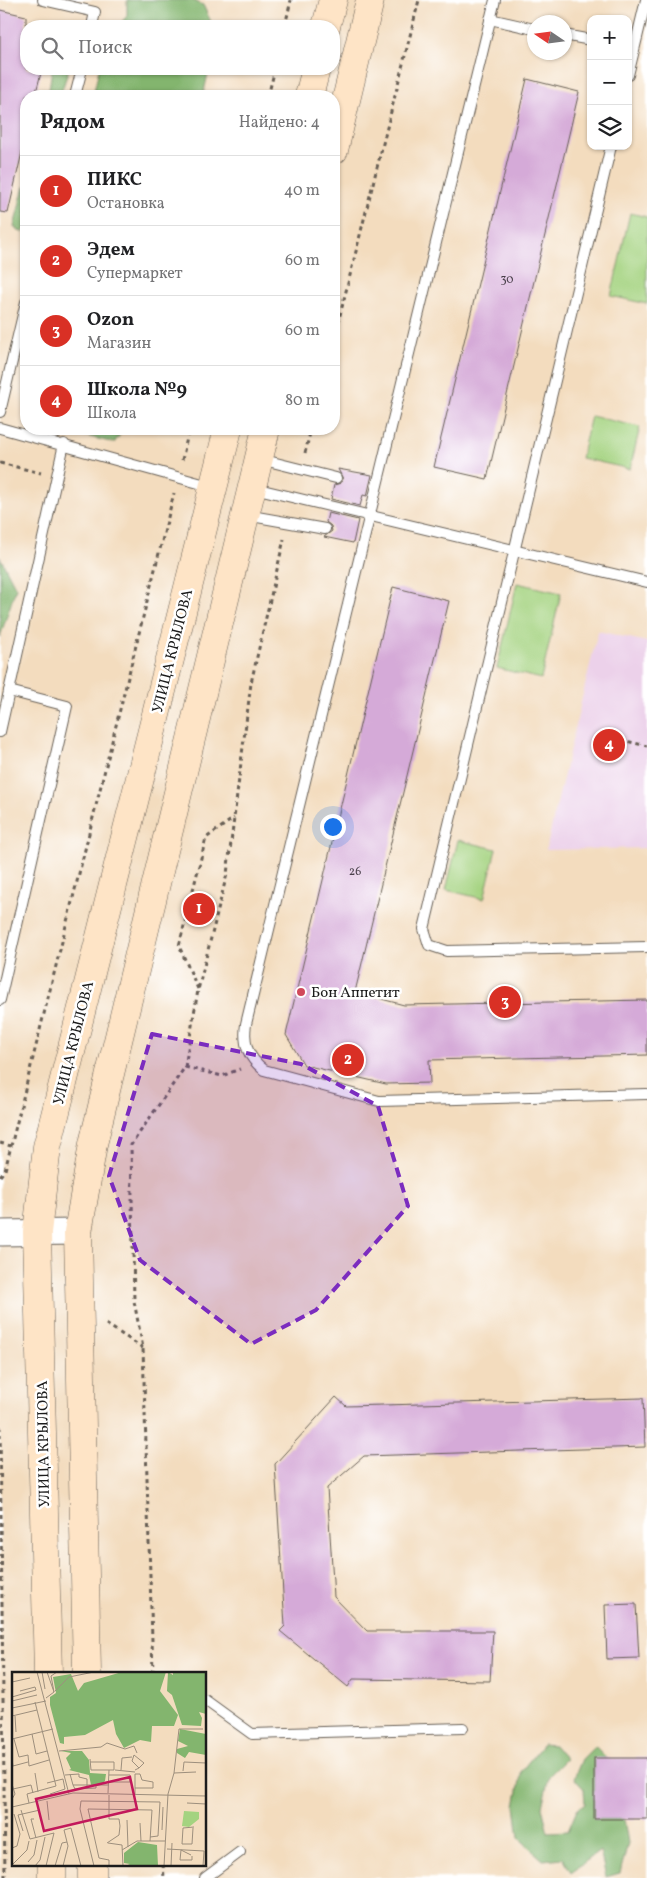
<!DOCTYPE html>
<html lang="ru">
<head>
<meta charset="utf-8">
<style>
  :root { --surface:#fff; --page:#f2f2f2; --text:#202124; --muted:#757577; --line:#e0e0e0; --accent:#d93025 }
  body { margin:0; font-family:Vollkorn,serif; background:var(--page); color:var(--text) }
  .controls { position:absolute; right:15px; top:15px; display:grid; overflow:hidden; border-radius:10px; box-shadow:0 1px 4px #0004 }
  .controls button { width:45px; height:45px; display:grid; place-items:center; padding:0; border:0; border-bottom:1px solid var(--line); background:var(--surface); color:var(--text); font:25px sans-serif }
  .compass { position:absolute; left:527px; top:15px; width:45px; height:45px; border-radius:50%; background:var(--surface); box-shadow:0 1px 4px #0004; rotate:283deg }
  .you { position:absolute; left:332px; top:826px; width:18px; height:18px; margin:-12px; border:4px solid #fff; border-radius:50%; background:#1a73e8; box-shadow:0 0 0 8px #1a73e833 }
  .badge { display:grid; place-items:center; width:32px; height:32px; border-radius:50%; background:var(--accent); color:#fff; font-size:16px; font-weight:700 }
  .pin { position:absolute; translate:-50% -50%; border:2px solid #fff; box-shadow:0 1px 5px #0006 }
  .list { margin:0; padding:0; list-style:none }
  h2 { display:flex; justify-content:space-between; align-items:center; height:65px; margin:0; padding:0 20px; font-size:21px }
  h2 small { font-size:16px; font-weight:400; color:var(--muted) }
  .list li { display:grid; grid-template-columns:32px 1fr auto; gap:15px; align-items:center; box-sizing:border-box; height:70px; padding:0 20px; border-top:1px solid var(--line) }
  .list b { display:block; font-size:19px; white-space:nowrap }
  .list p { margin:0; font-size:16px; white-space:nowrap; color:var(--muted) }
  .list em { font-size:16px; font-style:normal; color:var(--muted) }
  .icon { flex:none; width:28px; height:28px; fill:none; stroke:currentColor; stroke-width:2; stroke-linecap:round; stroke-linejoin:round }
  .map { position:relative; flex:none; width:647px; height:1878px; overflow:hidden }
  .search { position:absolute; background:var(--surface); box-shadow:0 1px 4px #0004; left:20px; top:20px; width:320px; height:55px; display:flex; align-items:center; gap:12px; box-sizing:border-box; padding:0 18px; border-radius:20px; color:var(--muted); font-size:19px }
  .panel { position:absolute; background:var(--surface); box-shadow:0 1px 4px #0004; left:20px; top:90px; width:320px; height:345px; border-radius:20px }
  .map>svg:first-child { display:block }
  .built { fill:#ecd1ea }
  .green { fill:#a4d380; stroke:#60784e }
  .forest { fill:#83b56e; stroke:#506845 }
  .building { fill:#d5aad8 }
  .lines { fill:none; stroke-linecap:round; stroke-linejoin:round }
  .service-casing { stroke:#675f55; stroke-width:12 }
  .tertiary-casing { stroke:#675f55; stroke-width:27 }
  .secondary-casing { stroke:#675f55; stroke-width:29 }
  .path { stroke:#675f55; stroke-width:3; stroke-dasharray:4 4; stroke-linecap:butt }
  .service { stroke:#fff; stroke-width:10 }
  .tertiary { stroke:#fff; stroke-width:25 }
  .secondary { stroke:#fee4c6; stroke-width:28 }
  .marked { fill:#7b2cbf; fill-opacity:0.2; stroke:#7b2cbf; stroke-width:4; stroke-dasharray:10 6; stroke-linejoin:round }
  .poi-dot { fill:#d1495b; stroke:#fff; stroke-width:2 }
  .labels { text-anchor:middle; stroke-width:5; stroke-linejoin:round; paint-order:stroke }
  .number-label { font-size:12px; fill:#4a404b }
  .street-label { font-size:15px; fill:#1c1c1c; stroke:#fff }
  .poi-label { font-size:15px; fill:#1c1c1c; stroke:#fff; text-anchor:start }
  .inset-road { fill:none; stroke:#9d8f7d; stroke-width:1 }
  .view { fill:#c2185b; fill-opacity:0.15; stroke:#c2185b; stroke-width:2.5 }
  .inset-edge { fill:none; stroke:#1c1c1c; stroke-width:2.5 }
</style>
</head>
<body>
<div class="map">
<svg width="647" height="1878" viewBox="0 0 647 1878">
  <rect width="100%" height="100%" fill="#fff"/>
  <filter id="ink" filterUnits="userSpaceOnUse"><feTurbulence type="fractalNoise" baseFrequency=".02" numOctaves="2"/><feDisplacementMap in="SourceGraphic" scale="10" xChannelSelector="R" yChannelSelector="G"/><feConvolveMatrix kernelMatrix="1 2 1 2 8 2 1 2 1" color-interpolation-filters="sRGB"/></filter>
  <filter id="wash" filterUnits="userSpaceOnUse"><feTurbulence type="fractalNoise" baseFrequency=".0096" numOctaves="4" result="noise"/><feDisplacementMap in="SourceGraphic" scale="20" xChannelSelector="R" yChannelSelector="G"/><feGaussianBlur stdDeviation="1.12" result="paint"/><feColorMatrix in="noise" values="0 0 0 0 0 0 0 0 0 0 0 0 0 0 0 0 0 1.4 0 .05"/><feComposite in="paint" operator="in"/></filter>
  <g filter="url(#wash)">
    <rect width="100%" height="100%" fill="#f3dcbe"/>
    <path class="built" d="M598,631L647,642V848L546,850Z"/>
    <g class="green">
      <path d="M630,213L647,217V304L611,296Z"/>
      <path d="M591,416L640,427L630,469L581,458Z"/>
      <path d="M517,583L561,593L541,679L497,668Z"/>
      <path d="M458,840L496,849L484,899L446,890Z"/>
    </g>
    <g class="forest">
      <path d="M127,0H192L203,5L213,26H118L127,16Z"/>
      <path d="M52,69H69L60,96H48Z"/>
      <path d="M99,69H209L203,96H93Z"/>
      <path d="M24,186L26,188V227L23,233L14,227Z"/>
      <path d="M59,429H110L122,432L114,443Z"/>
      <path d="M0,557L16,588L0,637Z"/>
      <path d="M543,1744L554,1745L566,1759L549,1776L542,1807L548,1832L568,1831L577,1810L585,1804L584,1789L574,1778L582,1759L595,1746L607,1758L594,1759V1819H624L628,1843L620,1873L606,1877L600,1851L571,1872L563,1858L543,1860L519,1838L515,1806L522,1770Z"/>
    </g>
    <g id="blocks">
      <g class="building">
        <path d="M0,10L26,16V69H42L35,96H26V135L8,213L0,212Z"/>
        <path d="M527,79L579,92L487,479L434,467Z"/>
        <path d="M338,469L372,475L367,496L363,495L360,506L331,499L334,485L341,483L343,479Z"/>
        <path d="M328,513L358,520L353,543L324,537L332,531L331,526L326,522Z"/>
        <path d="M393,587L449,601L355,992L404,1005L647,1000V1055L429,1060L430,1083L386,1084L304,1065L286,1035Z"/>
        <path d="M336,1397L346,1406L643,1398L645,1447L364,1456L327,1488L334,1597L367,1631H493L490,1681L353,1679L348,1687L280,1631L285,1626L275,1464Z"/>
        <path d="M636,1604L639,1658L607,1659L605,1605Z"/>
        <rect x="594" y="1758" width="53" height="61"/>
      </g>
    </g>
  </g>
  <g filter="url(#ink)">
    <use href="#blocks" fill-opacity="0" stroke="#675f55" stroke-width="1"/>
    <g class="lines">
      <defs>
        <g id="service">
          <path d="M43,0L95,12L92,26"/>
          <path d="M495,0L246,1024C243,1045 248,1057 264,1070L379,1101L647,1094"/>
          <path d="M490,19L534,29"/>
          <path d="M564,35L591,40"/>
          <path d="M628,75L646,0"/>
          <path d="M75,96L82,69"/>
          <path d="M611,146L424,929L429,945L447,951L647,947"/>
          <path d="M0,412L26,302"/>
          <path d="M0,428L213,487"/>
          <path d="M260,459L336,478"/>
          <path d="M254,488L647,582"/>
          <path d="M246,515L325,529"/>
          <path d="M0,732L64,444"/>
          <path d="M0,1000L67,706L9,691"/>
          <path d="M205,1700L252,1734L463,1728"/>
          <path d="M205,1878L240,1852"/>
        </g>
        <path id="tertiary" d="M0,1233L78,1232"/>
        <g id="secondary">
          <path d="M326,26L333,0"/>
          <path d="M309,96L316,69"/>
          <path d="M334,150L370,0"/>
          <path d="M48,1673L37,1232L47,1147L228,429"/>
          <path d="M87,1673L78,1232L93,1144L266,429"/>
          <path d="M52,1864V1878"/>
          <path d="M92,1864V1878"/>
        </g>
      </defs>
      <use href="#service" class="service-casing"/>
      <use href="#tertiary" class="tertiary-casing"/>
      <use href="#secondary" class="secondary-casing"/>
      <g class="path">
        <path d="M285,26L291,0"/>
        <path d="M268,96L275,69"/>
        <path d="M334,339L419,0"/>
        <path d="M305,453L311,429"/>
        <path d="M182,460L189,429"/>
        <path d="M0,463L41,473"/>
        <path d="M613,738L647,746"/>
        <path d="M198,989L179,946L206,838L234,818"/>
        <path d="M185,1067L222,1076L240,1069"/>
        <path d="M0,1143L11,1146"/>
        <path d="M0,1176L5,1170L11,1146L174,493"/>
        <path d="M106,1324L143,1348"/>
        <path d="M0,1426L5,1878"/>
        <path d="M153,1673L143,1348L134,1301L131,1145L185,1067L198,990L227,874L251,683L284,539"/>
        <path d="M163,1864L164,1878"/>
      </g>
      <use href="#service" class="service"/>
      <use href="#tertiary" class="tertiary"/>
      <use href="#secondary" class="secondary"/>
    </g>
  </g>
  <path class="marked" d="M152,1034L301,1064L378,1106L408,1206L316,1310L251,1344L140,1260L109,1176Z"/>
  <circle class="poi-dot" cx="301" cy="992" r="5"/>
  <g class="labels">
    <g class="number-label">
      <text x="507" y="283">30</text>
      <text x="355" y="875">26</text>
    </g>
    <g class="street-label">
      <text transform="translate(172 651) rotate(-76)" y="5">УЛИЦА КРЫЛОВА</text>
      <text transform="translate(73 1043) rotate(-76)" y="5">УЛИЦА КРЫЛОВА</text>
      <text transform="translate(43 1444) rotate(-91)" y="5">УЛИЦА КРЫЛОВА</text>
    </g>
    <g class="poi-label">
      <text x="311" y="997">Бон Аппетит</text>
    </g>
  </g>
  <g transform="translate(12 1672)">
    <rect width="194" height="194" fill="#f3dcbe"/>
    <path d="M172,139L187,140V147L177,155L170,154Z" fill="#a4d380"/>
    <path d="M110,0H154L148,19L166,43L162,54H140L139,70L128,68L112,76L104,62L101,48L73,63L52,65V72L48,71L38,33V25L44,21L41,5L59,2L66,19L72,11ZM156,0L161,3V0H194V42L187,40L190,46L189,54L170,53L160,23L155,19ZM168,57L194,62V83L177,80L173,86L165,81V77L176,74L166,69ZM49,79H70L77,88L78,101L94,102L93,109L89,113H79L77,103L57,98L59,97L54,86L59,81ZM126,170L145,173L146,194H113L118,192L112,191V181Z" fill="#83b56e"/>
    <path class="inset-road" d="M25,0L57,122M30,0L33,17M35,0L42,20M0,10L18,6M43,19L57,5L82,0M0,25L24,18L23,15L8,19M34,26L42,20L39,4L45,0M0,29L25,23M0,36L34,29M0,44L25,38M3,44L4,60M20,62L24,82L35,79M0,67L41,57M2,67L7,85L16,83L17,94M47,79L89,75L95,71L113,77L122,74L125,81M78,87L79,98H97L96,121M0,88L1,94L16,90M78,90H102V98H97M17,94L37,88M103,98L123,100M109,98L110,86L120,85M123,98L127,96L132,91L122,83L120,89L127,96M171,99L172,90L194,91M23,101L26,120M162,101L167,57H191M58,102L61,113H97M53,103L67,102V105L75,107V114M97,110H118V103H97M35,111L51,107M0,112L3,122L0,127M61,113L63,117L84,116V113M123,116V102H128L130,108L141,110V116H123V122M1,117L19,113L21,121M38,122L53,117L51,107M156,122L162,101L184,100M35,129L37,148M17,131L15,122L44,114L23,30M175,131L194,132M0,135L61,121L194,124M9,138L18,167L42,161L34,194M22,147H19L24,166M115,148L116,175M128,151L129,169M181,156L180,172H170L171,156L182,155M150,158L151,135M11,159L6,143L28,138M95,171L107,163L108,154L107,147H97V123M96,171L110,173L111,194M0,176L5,174L8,162L2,142M155,177L192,179L191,194M110,178L125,169H153M179,183L169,178L168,188H180V184M16,190L22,183L25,168M0,193L15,178L17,169M23,194L28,188L33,165M43,194L50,171L55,170M51,194L56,174L52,158L59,156L69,194M82,194L68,137L69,129L148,130L146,164L138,165M97,194V188L87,186L76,137L140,138L138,169M152,194L156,122M159,194L160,171"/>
    <path class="view" d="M118,105L125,137L32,159L24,127Z"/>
    <rect width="194" height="194" class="inset-edge"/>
  </g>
</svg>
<div class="controls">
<button>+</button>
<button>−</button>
<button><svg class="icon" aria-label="layers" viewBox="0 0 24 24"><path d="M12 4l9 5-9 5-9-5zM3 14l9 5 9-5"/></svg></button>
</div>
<svg class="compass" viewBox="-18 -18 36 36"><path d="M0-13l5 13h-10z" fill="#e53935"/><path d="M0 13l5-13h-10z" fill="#757577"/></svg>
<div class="you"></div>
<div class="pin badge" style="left:199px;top:909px">1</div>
<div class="pin badge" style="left:348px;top:1060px">2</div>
<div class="pin badge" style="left:505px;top:1002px">3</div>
<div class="pin badge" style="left:609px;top:745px">4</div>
<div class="search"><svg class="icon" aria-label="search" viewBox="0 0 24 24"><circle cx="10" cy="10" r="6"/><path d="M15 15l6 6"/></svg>Поиск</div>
<section class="panel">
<h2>Рядом<small>Найдено: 4</small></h2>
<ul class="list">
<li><span class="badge">1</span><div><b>ПИКС</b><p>Остановка</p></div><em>40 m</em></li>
<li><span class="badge">2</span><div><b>Эдем</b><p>Супермаркет</p></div><em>60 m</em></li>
<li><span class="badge">3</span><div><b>Ozon</b><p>Магазин</p></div><em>60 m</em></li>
<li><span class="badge">4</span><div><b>Школа №9</b><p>Школа</p></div><em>80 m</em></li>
</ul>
</section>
</div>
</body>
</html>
